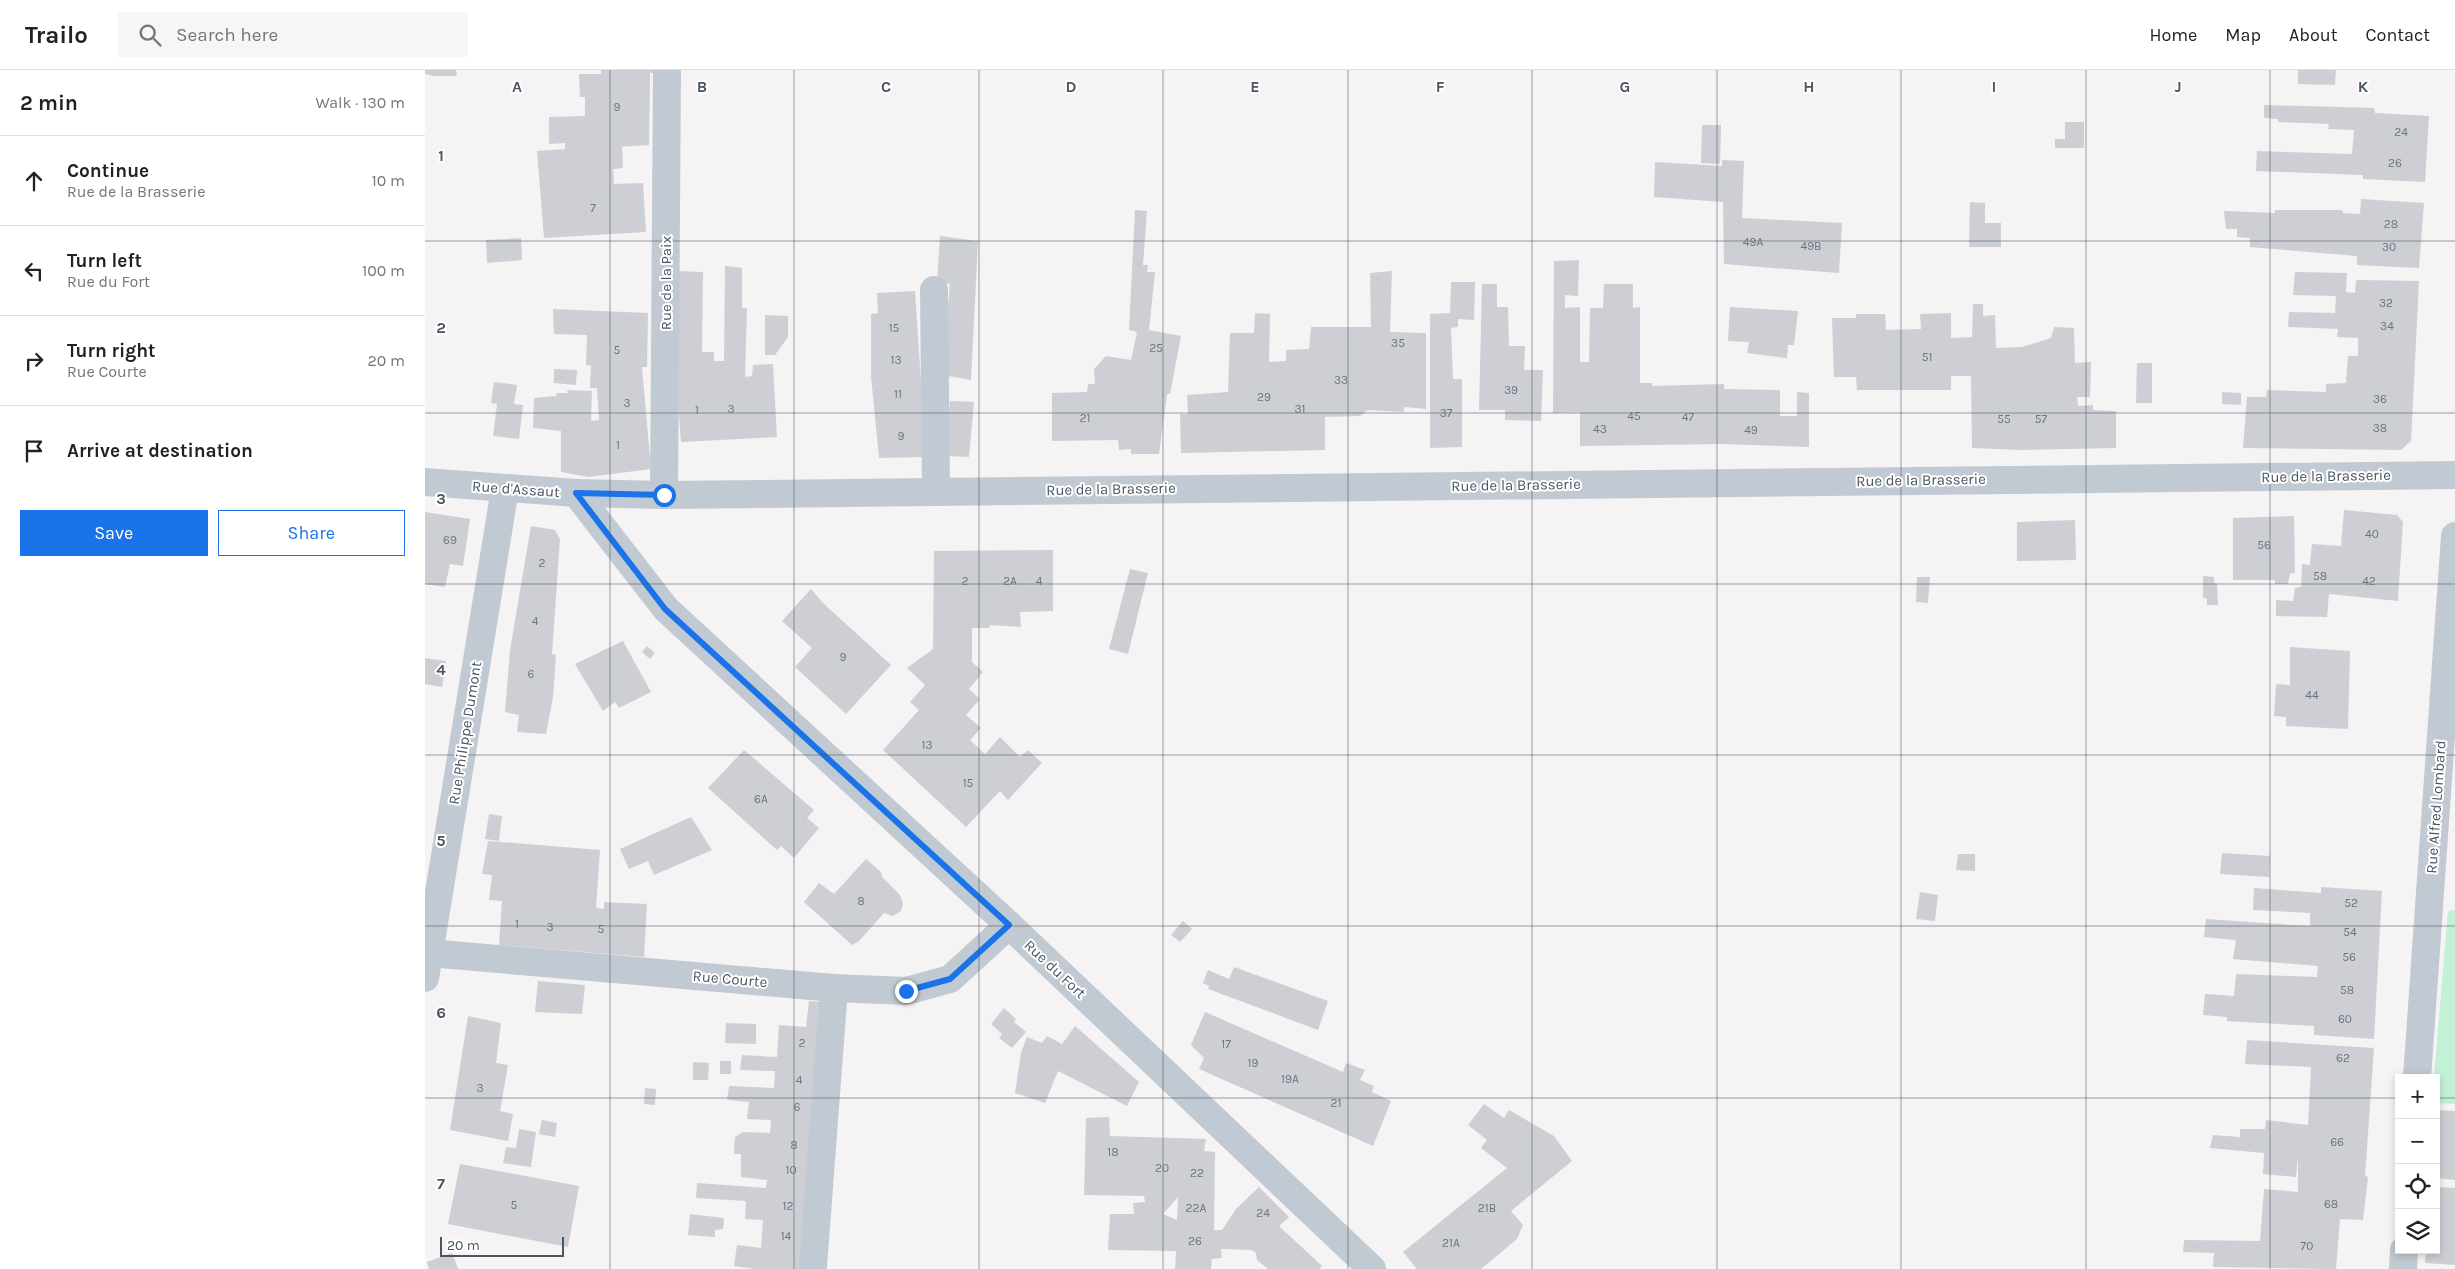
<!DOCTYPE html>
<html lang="en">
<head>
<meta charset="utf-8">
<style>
  :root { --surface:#fff; --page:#f6f6f6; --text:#222; --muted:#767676; --line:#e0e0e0; --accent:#1a73e8 }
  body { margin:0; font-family:Karla,sans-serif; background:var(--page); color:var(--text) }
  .controls { position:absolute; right:15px; bottom:15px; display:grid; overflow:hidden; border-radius:0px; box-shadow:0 2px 8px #0003 }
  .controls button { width:45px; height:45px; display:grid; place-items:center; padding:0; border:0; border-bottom:1px solid var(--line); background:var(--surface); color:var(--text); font:25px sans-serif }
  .scale { position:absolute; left:15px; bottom:12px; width:124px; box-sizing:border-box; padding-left:5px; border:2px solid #4a5661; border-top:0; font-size:14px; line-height:18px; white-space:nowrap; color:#4a5661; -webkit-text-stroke:4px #fff; paint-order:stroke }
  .stop { position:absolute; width:15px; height:15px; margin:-11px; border:4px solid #1a73e8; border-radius:50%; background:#fff }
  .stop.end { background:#1a73e8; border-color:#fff; box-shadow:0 1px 5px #0008 }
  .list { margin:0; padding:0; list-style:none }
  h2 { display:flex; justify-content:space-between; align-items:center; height:65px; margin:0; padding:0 20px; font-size:21px }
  h2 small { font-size:16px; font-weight:400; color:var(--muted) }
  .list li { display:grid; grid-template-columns:32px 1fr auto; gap:15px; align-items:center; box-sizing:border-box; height:90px; padding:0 20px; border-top:1px solid var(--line) }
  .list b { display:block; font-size:19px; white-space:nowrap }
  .list p { margin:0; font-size:16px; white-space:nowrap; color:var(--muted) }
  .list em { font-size:16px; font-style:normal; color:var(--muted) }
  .actions { display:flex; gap:10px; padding:15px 20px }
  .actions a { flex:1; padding:11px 0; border:1px solid var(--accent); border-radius:0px; text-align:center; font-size:18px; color:var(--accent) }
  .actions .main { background:var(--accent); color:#fff }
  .icon { flex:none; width:28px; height:28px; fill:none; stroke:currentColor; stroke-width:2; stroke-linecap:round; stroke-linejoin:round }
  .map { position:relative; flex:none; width:2030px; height:1199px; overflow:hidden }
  header { display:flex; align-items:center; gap:30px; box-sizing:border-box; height:70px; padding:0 25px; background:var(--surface); border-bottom:1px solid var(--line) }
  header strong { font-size:24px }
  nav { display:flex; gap:28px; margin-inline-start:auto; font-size:18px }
  .search { width:350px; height:45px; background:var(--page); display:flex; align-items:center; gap:12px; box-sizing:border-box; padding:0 18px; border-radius:0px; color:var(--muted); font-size:19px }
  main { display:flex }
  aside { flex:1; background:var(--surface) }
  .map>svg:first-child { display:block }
  .green { fill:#c3f1d5 }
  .building { fill:#cdcfd5; fill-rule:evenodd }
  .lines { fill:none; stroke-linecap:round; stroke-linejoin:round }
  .minor { stroke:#c1cad2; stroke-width:28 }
  .route { stroke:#1a73e8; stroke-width:6 }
  .grid { fill:none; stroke:#4a5661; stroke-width:1; stroke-opacity:0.55 }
  .labels { text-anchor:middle; stroke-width:4; stroke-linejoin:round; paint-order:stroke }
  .number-label { font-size:12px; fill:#6b747e }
  .street-label { font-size:15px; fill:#4a5661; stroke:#fff }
  .grid-label { font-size:16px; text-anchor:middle; font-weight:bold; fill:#4a5661; stroke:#fff; stroke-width:4; stroke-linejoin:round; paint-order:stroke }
</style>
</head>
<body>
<header>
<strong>Trailo</strong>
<div class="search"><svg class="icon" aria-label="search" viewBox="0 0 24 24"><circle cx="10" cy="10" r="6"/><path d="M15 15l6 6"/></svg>Search here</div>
<nav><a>Home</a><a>Map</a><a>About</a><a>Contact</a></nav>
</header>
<main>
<aside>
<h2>2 min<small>Walk · 130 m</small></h2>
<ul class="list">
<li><svg class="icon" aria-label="ahead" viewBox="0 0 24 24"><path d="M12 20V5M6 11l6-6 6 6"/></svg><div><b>Continue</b><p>Rue de la Brasserie</p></div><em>10 m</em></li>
<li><svg class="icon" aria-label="left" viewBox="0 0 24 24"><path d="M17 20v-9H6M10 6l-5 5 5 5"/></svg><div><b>Turn left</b><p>Rue du Fort</p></div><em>100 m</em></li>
<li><svg class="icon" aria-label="right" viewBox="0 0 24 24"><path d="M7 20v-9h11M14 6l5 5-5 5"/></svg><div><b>Turn right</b><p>Rue Courte</p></div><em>20 m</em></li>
<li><svg class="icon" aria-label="arrive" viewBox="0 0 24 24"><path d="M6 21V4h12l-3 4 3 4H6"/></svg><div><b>Arrive at destination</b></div></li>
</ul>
<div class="actions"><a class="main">Save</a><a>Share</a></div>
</aside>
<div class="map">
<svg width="2030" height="1199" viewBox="0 0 2030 1199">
  <rect width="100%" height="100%" fill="#f5f3f3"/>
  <path class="green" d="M2030,840V1034L2011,1033V1008H2009L2023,841Z"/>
  <g class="building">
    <path d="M0,0H31L32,6H8L0,4Z"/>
    <path d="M176,0H230V3H225L224,75L191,77H197L198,98L188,99L189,114L218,113L221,162L119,168L112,81L140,79V73L124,74V47L160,46V27H155L154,4H176Z"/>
    <path d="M1873,0H1911L1910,15L1873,14Z"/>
    <path d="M1839,35L1949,38L1950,43L2004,46L2000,112L1938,109V105L1831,101L1832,81L1927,84L1929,60L1903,59L1904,54L1853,52V49L1839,48Z"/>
    <path d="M1640,52H1659V78H1630V69H1640Z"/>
    <path d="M1277,55H1296L1295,94L1276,93Z"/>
    <path d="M1297,90L1319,91L1317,148L1417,153L1414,203L1299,194L1298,132L1229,127L1230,92L1297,96Z"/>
    <path d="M1936,129L1999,133L1994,198L1932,195V186L1825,177V168L1812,167V159H1801L1799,141L1850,143V140H1917L1918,143L1935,144Z"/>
    <path d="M1545,132L1560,133V153H1576V177H1544Z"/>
    <path d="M710,140L722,141L718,195H723L722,202H730L724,260L756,266L745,324H742L734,384H706V379L694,380L693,370L627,371V323L662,322L663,314H670L669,299L681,286L706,290L712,262L704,260Z"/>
    <path d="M515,166L553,171L546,310L517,305L525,214L512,213Z"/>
    <path d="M96,168L97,190L62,193L61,170Z"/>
    <path d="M1154,190L1153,226L1140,225V238L1155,237V292H1164L1165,238H1178L1179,214H1208V238L1215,237V313H1227V316L1299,314V319L1355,320V346H1372V322L1384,323V377L1298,374L1155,376V342L1128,343L1129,191Z"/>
    <path d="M300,196L317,198V238H322L320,307L327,306L328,295L348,294L352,367L256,372L251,311V201L278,202L277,282H289V291H299Z"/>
    <path d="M967,201L965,262L1001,263V339L979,337V342L943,340L935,346L900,347V380L756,383L755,344H763L762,325L803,322L805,263H829L830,243L845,244L844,292L861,291V280L884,279L886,257H946L945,203Z"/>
    <path d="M1870,202L1922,203L1921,222L1930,223L1931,210L1994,211L1986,371L1976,380L1818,378L1822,327H1841L1842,320L1901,322V314L1921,313L1923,286H1933V268L1912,267L1913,259L1863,257L1864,242L1910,243L1911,226L1868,225Z"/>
    <path d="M1026,212H1050L1049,250L1033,249V257L1026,258L1028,309H1037V377L1005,378V244L1025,243Z"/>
    <path d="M1057,214H1072V237H1083L1084,276H1100L1099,300H1118L1116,351L1080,350V340H1054Z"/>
    <path d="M490,221L501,387L454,388L446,306V244L453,243L452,223Z"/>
    <path d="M1548,234H1558V246L1570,245L1571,278L1597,277L1626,268L1629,257L1649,258L1650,293L1666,292L1665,327H1652L1653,336L1668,335V340L1691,341V378L1597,380L1547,378L1546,306H1526V320H1432L1431,307H1409L1407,248H1431V244H1460L1461,260L1496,259L1495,244L1526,243V268L1547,267Z"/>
    <path d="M1305,237L1373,241L1369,275H1363L1362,288L1322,283L1324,272L1303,271Z"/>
    <path d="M128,239L223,243L222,297H217L226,399L164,407L136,402V361L108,358L109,328L132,326L131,323H143L142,320L167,321L166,351L174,350L172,318H165L166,296L161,295L162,265L129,264Z"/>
    <path d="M340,245L363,246V267L350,285H340Z"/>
    <path d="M1712,293H1727V333H1711Z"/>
    <path d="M129,299L152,300L151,315L129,313Z"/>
    <path d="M69,312L92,315L89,334L98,335L94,369L68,366L72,334L66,333Z"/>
    <path d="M1797,322L1816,323V335L1797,334Z"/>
    <path d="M525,331L549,332L544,387L520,386Z"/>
    <path d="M1919,440L1972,445L1978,452L1973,531L1904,524L1902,547L1851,546V530L1868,531L1870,518L1876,517L1877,494L1885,495L1887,474L1916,476Z"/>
    <path d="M0,442L45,449L38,496L25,494L20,517L0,514Z"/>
    <path d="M1869,446L1870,503L1865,504L1863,514H1850V510H1808V448Z"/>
    <path d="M1650,450L1651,490L1592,491V452Z"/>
    <path d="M106,456L130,460L135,469L127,584L131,585L128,627L121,664L92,662L94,645L80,642L85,580Z"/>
    <path d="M628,480V541L595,542L596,557L565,555L564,558H547V592L558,602L544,619L555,629L541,645L556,658L545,670L560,684L575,667L595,687L603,680L617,693L583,730L575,721L541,757L458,680L494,640L485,632L500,615L482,598L508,579L509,481Z"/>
    <path d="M705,499L723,503L703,584L684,579Z"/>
    <path d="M1778,506L1789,507V513H1792L1793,535H1782V529L1778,528Z"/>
    <path d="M1492,507H1505L1503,533L1491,532Z"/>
    <path d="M386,519L399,534L466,595L421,644L370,597L387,578L357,551Z"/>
    <path d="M198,571L226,622L194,638L190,632L178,641L150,594Z"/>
    <path d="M222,576L230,583L225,589L217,582Z"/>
    <path d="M1865,577L1925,581L1923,659L1861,656V647L1849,646L1851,614L1865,615Z"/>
    <path d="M0,588L21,591L17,617L0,614Z"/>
    <path d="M319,680L389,740L382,748L394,758L369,788L356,776L352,780L283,718Z"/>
    <path d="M64,744L77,746L74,771L60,769Z"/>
    <path d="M266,747L287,780L229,805L223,791L204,799L195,779Z"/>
    <path d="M63,771L175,780L171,838L179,839V832L222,834L219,887L74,875L77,831L64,830L67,805L57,804Z"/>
    <path d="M1797,783L1845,786L1844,807L1795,804Z"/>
    <path d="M1533,784H1550V801L1531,800Z"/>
    <path d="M441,789L456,802L457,807L475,825L478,834L476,841L468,846L459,843L434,871L427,875L379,832L394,813L409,824Z"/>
    <path d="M1896,817L1957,821L1949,969L1889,965V956L1802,951V947L1778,945L1780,924L1809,926L1811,904L1892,907L1893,896L1808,889L1811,870L1779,867L1781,849L1885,856V843L1828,840L1829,818L1896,823Z"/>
    <path d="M1495,822L1513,825L1510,851L1491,849Z"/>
    <path d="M758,851L767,859L755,872L746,865Z"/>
    <path d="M809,897L903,931L893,960L783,919L784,916L778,913L783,900L804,909Z"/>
    <path d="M113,911L160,915L157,944L110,942Z"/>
    <path d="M384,931L404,933L381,1199H330L309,1196L312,1175L336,1178L338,1150L320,1149L321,1131L271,1128L272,1113L341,1118L342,1110L316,1107V1084H309L310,1067L318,1062L345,1063L346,1050L322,1049L324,1032L302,1030L304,1016L349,1018L350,1001L315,1000L317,985L352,987L354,955L381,957Z"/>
    <path d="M579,938L591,949L589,952L601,962L587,978L574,968L577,964L566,954Z"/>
    <path d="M780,942L918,1002L921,993L940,1000L935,1010L949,1016L947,1022L966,1031L948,1076L774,999L779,988L766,975Z"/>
    <path d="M43,946L76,953L71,993L83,995L75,1041L88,1044L83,1071L25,1060Z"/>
    <path d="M301,953L331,954V974L300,973Z"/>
    <path d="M650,956L714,1012L702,1036L633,1001L620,1033L590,1023L596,983L602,967L617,973L622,966L637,974Z"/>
    <path d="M1822,970L1949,978L1940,1106L1943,1107L1938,1150L1915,1149L1911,1199L1788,1197L1789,1183L1758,1182L1759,1170L1835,1171L1839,1119L1873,1122V1086L1871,1107L1838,1104L1839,1083L1785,1078L1788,1065L1815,1067V1059H1840L1841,1050L1883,1055L1886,997L1820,994Z"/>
    <rect x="295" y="991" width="11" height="13"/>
    <path d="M268,992L284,993L283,1010H268Z"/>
    <path d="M220,1018L231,1019L230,1035L219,1034Z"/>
    <path d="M1059,1034L1079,1048L1084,1040L1129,1066L1147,1091L1086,1141L1098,1155L1092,1169L1056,1199H992L978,1182L1082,1098L1056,1078L1062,1070L1043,1055Z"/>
    <path d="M2012,1040L2030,1041V1110L2011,1108Z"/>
    <path d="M684,1047L685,1066L781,1069L779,1081L790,1082L789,1160H797L811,1139L834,1117L864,1147L854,1156L897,1196L894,1199H843L832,1190L831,1183L827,1180L796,1179L797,1188L787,1189L786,1199H750L751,1181L683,1180L685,1144H709L708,1133L720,1132L719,1126L659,1125L661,1048ZM753,1127L752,1150L738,1144Z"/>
    <path d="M117,1050L132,1053L130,1067L114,1064Z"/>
    <path d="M94,1059L111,1062L106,1097L78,1093L81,1077L91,1078Z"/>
    <path d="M35,1094L154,1116L143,1177L23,1154Z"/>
    <path d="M2011,1117L2030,1118V1195L2000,1193L2001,1180H2011Z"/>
    <path d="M265,1144L299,1148L298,1159L290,1160V1167L263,1165Z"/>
    <path d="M27,1183L33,1199H4L2,1192Z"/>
  </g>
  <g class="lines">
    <g class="minor">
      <path d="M509,220L511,421"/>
      <path d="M0,412L151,423L239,425L2030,405"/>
      <path d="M151,423L241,539L584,855L947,1199"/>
      <path d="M239,425L242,0"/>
      <path d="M4,883L409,918L481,921L525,909L584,855"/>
      <path d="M0,908L80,419"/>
      <path d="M1992,1008L2030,466"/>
      <path d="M388,1196L409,918"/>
      <path d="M1978,1199L1979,1180"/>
    </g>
  </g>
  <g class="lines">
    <path class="route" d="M239,425L151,423L240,539L584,855L525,909L481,921"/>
  </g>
  <path class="grid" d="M185,0V1199M369,0V1199M554,0V1199M738,0V1199M923,0V1199M1107,0V1199M1292,0V1199M1476,0V1199M1661,0V1199M1845,0V1199M0,171H2030M0,343H2030M0,514H2030M0,685H2030M0,856H2030M0,1028H1974M2011,1028H2030"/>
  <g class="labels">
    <g class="number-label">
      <text x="192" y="41">9</text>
      <text x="1976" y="66">24</text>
      <text x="1970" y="97">26</text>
      <text x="168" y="142">7</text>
      <text x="1966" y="158">28</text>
      <text x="1328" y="176">49A</text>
      <text x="1386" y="180">49B</text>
      <text x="1964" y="181">30</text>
      <text x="1961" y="237">32</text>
      <text x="1962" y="260">34</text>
      <text x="469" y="262">15</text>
      <text x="973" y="277">35</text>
      <text x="731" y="282">25</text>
      <text x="192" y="284">5</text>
      <text x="1502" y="291">51</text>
      <text x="471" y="294">13</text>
      <text x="916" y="314">33</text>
      <text x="1086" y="324">39</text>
      <text x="473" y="328">11</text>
      <text x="839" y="331">29</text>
      <text x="1955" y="333">36</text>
      <text x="202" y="337">3</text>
      <text x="306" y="343">3</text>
      <text x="875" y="343">31</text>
      <text x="272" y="344">1</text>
      <text x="1021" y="347">37</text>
      <text x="1209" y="350">45</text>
      <text x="1263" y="351">47</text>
      <text x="660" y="352">21</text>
      <text x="1579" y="353">55</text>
      <text x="1616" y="353">57</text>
      <text x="1955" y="362">38</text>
      <text x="1175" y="363">43</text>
      <text x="1326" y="364">49</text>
      <text x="476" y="370">9</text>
      <text x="193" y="379">1</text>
      <text x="1947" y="468">40</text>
      <text x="25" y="474">69</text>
      <text x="1839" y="479">56</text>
      <text x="117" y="497">2</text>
      <text x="1895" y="510">58</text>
      <text x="540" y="515">2</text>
      <text x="585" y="515">2A</text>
      <text x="614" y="515">4</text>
      <text x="1944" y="515">42</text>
      <text x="110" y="555">4</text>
      <text x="418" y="591">9</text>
      <text x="106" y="608">6</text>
      <text x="1887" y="629">44</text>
      <text x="502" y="679">13</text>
      <text x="543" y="717">15</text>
      <text x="336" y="733">6A</text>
      <text x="436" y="835">8</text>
      <text x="1926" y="837">52</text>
      <text x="92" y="858">1</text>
      <text x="125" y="861">3</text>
      <text x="176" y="863">5</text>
      <text x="1925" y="866">54</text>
      <text x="1924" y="891">56</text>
      <text x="1922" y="924">58</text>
      <text x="1920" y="953">60</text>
      <text x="377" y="977">2</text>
      <text x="801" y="978">17</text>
      <text x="1918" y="992">62</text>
      <text x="828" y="997">19</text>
      <text x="865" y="1013">19A</text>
      <text x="374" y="1014">4</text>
      <text x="55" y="1022">3</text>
      <text x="911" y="1037">21</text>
      <text x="372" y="1041">6</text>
      <text x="1912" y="1076">66</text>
      <text x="369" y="1079">8</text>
      <text x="688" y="1086">18</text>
      <text x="737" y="1102">20</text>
      <text x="366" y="1104">10</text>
      <text x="772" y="1107">22</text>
      <text x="1906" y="1138">68</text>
      <text x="89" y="1139">5</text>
      <text x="363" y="1140">12</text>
      <text x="771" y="1142">22A</text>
      <text x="1062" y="1142">21B</text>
      <text x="838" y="1147">24</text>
      <text x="361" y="1170">14</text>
      <text x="770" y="1175">26</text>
      <text x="1026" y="1177">21A</text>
      <text x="1882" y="1180">70</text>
    </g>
    <g class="street-label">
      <text transform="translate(241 213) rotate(-90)" y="5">Rue de la Paix</text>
      <text transform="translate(1901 406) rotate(-1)" y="5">Rue de la Brasserie</text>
      <text transform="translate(1496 410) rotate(-1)" y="5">Rue de la Brasserie</text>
      <text transform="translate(1091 415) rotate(-1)" y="5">Rue de la Brasserie</text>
      <text transform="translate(91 419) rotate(4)" y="5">Rue d'Assaut</text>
      <text transform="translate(686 419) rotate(-1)" y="5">Rue de la Brasserie</text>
      <text transform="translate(40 663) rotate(-81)" y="5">Rue Philippe Dumont</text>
      <text transform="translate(2011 737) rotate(-86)" y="5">Rue Alfred Lombard</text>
      <text transform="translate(630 899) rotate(43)" y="5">Rue du Fort</text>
      <text transform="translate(305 909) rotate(5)" y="5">Rue Courte</text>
    </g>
  </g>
  <g class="grid-label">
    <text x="92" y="22">A</text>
    <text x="277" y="22">B</text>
    <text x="461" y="22">C</text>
    <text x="646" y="22">D</text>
    <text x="830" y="22">E</text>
    <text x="1015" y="22">F</text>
    <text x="1200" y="22">G</text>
    <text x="1384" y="22">H</text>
    <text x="1569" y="22">I</text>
    <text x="1753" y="22">J</text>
    <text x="1938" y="22">K</text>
    <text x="16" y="91">1</text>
    <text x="16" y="263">2</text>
    <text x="16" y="434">3</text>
    <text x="16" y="605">4</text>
    <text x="16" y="776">5</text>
    <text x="16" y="948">6</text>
    <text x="16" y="1119">7</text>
  </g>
</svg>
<div class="controls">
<button>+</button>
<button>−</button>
<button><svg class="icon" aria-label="locate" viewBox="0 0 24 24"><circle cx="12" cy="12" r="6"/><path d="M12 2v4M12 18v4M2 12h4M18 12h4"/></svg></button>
<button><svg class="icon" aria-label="layers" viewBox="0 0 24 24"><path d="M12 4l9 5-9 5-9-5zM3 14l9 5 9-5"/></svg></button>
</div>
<div class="scale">20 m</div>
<div class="stop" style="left:239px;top:425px"></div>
<div class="stop end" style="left:481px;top:921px"></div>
</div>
</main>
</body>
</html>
